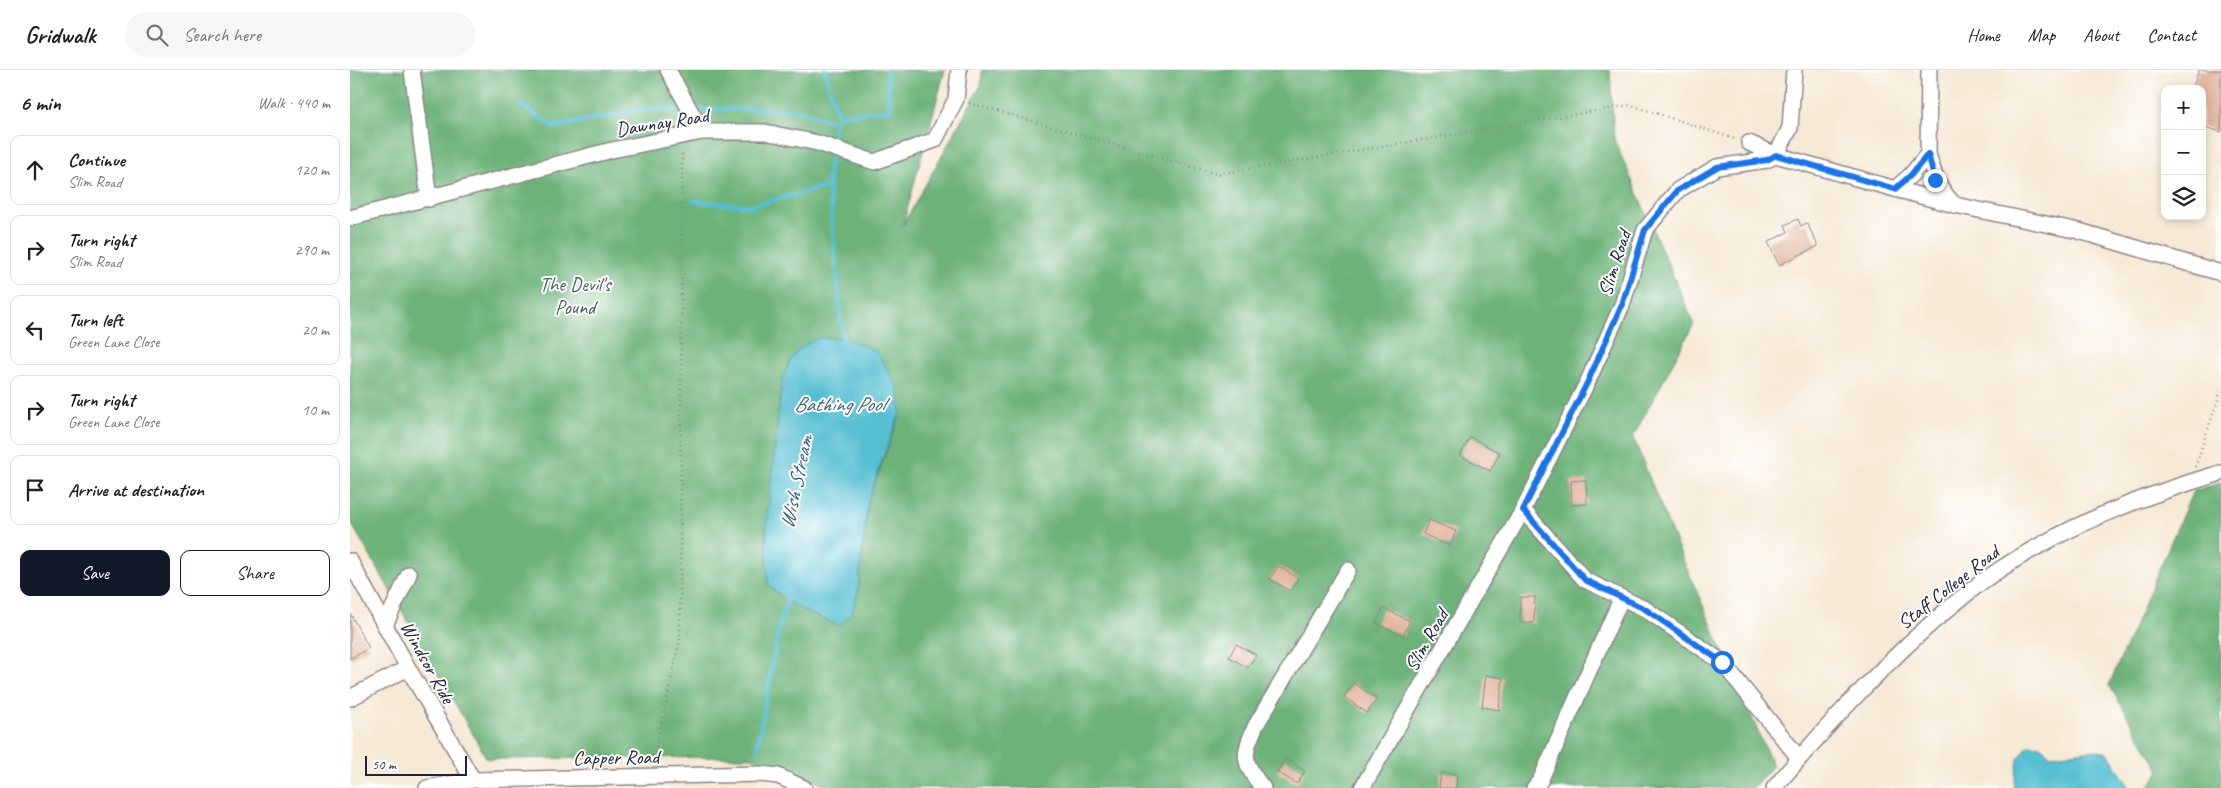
<!DOCTYPE html>
<html lang="en">
<head>
<meta charset="utf-8">
<style>
  :root { --surface:#fff; --page:#f6f6f6; --text:#222; --muted:#767676; --line:#e0e0e0; --accent:#111827 }
  body { margin:0; font-family:Caveat,sans-serif; background:var(--page); color:var(--text) }
  .controls { position:absolute; right:15px; top:15px; display:grid; overflow:hidden; border-radius:10px; box-shadow:0 2px 8px #0003 }
  .controls button { width:45px; height:45px; display:grid; place-items:center; padding:0; border:0; border-bottom:1px solid var(--line); background:var(--surface); color:var(--text); font:25px sans-serif }
  .scale { position:absolute; left:15px; bottom:12px; width:102px; box-sizing:border-box; padding-left:5px; border:2px solid #22223b; border-top:0; font-size:14px; line-height:18px; white-space:nowrap; color:#22223b; -webkit-text-stroke:4px #fff; paint-order:stroke }
  .stop { position:absolute; width:15px; height:15px; margin:-11px; border:4px solid #1a73e8; border-radius:50%; background:#fff }
  .stop.end { background:#1a73e8; border-color:#fff; box-shadow:0 1px 5px #0008 }
  .list { margin:0; padding:0; list-style:none }
  h2 { display:flex; justify-content:space-between; align-items:center; height:65px; margin:0; padding:0 20px; font-size:21px }
  h2 small { font-size:16px; font-weight:400; color:var(--muted) }
  .list li { display:grid; grid-template-columns:32px 1fr auto; gap:15px; align-items:center; box-sizing:border-box; height:70px; margin:0 10px 10px; padding:0 10px; border:1px solid var(--line); border-radius:10px }
  .list b { display:block; font-size:19px; white-space:nowrap }
  .list p { margin:0; font-size:16px; white-space:nowrap; color:var(--muted) }
  .list em { font-size:16px; font-style:normal; color:var(--muted) }
  .actions { display:flex; gap:10px; padding:15px 20px }
  .actions a { flex:1; padding:11px 0; border:1px solid var(--accent); border-radius:10px; text-align:center; font-size:18px; color:var(--accent) }
  .actions .main { background:var(--accent); color:#fff }
  .icon { flex:none; width:28px; height:28px; fill:none; stroke:currentColor; stroke-width:2; stroke-linecap:round; stroke-linejoin:round }
  .map { position:relative; flex:none; width:1871px; height:718px; overflow:hidden }
  header { display:flex; align-items:center; gap:30px; box-sizing:border-box; height:70px; padding:0 25px; background:var(--surface); border-bottom:1px solid var(--line) }
  header strong { font-size:24px }
  nav { display:flex; gap:28px; margin-inline-start:auto; font-size:18px }
  .search { width:350px; height:45px; background:var(--page); display:flex; align-items:center; gap:12px; box-sizing:border-box; padding:0 18px; border-radius:28px; color:var(--muted); font-size:19px }
  main { display:flex }
  aside { flex:1; background:var(--surface) }
  .map>svg:first-child { display:block }
  .forest { fill:#6db379; stroke:#486a5a; fill-rule:evenodd }
  .water { fill:#56bfd2; stroke:#3c7086 }
  .lines { fill:none; stroke-linecap:round; stroke-linejoin:round }
  .stream { stroke:#56bfd2; stroke-width:4.5 }
  .building { fill:#e2b59e }
  .minor-casing { stroke:#8c8688; stroke-width:18 }
  .path { stroke:#8c8688; stroke-width:2.5; stroke-dasharray:1 4; stroke-linecap:butt }
  .minor { stroke:#fff; stroke-width:15 }
  .route { stroke:#1a73e8; stroke-width:6 }
  .labels { text-anchor:middle; stroke-width:4; stroke-linejoin:round; paint-order:stroke }
  .street-label { font-size:20px; fill:#22223b; stroke:#fff }
  .park-label { font-size:20px; fill:#455f58; stroke:#fff }
  .water-label { font-size:21px; font-style:italic; fill:#376177; stroke:#fff }
</style>
</head>
<body>
<header>
<strong>Gridwalk</strong>
<div class="search"><svg class="icon" aria-label="search" viewBox="0 0 24 24"><circle cx="10" cy="10" r="6"/><path d="M15 15l6 6"/></svg>Search here</div>
<nav><a>Home</a><a>Map</a><a>About</a><a>Contact</a></nav>
</header>
<main>
<aside>
<h2>6 min<small>Walk · 440 m</small></h2>
<ul class="list">
<li><svg class="icon" aria-label="ahead" viewBox="0 0 24 24"><path d="M12 20V5M6 11l6-6 6 6"/></svg><div><b>Continue</b><p>Slim Road</p></div><em>120 m</em></li>
<li><svg class="icon" aria-label="right" viewBox="0 0 24 24"><path d="M7 20v-9h11M14 6l5 5-5 5"/></svg><div><b>Turn right</b><p>Slim Road</p></div><em>290 m</em></li>
<li><svg class="icon" aria-label="left" viewBox="0 0 24 24"><path d="M17 20v-9H6M10 6l-5 5 5 5"/></svg><div><b>Turn left</b><p>Green Lane Close</p></div><em>20 m</em></li>
<li><svg class="icon" aria-label="right" viewBox="0 0 24 24"><path d="M7 20v-9h11M14 6l5 5-5 5"/></svg><div><b>Turn right</b><p>Green Lane Close</p></div><em>10 m</em></li>
<li><svg class="icon" aria-label="arrive" viewBox="0 0 24 24"><path d="M6 21V4h12l-3 4 3 4H6"/></svg><div><b>Arrive at destination</b></div></li>
</ul>
<div class="actions"><a class="main">Save</a><a>Share</a></div>
</aside>
<div class="map">
<svg width="1871" height="718" viewBox="0 0 1871 718">
  <rect width="100%" height="100%" fill="#fff"/>
  <filter id="ink" filterUnits="userSpaceOnUse"><feTurbulence type="fractalNoise" baseFrequency=".02" numOctaves="2"/><feDisplacementMap in="SourceGraphic" scale="10" xChannelSelector="R" yChannelSelector="G"/><feConvolveMatrix kernelMatrix="1 2 1 2 8 2 1 2 1" color-interpolation-filters="sRGB"/></filter>
  <filter id="wash" filterUnits="userSpaceOnUse"><feTurbulence type="fractalNoise" baseFrequency=".0096" numOctaves="4" result="noise"/><feDisplacementMap in="SourceGraphic" scale="20" xChannelSelector="R" yChannelSelector="G"/><feGaussianBlur stdDeviation="1.12" result="paint"/><feColorMatrix in="noise" values="0 0 0 0 0 0 0 0 0 0 0 0 0 0 0 0 0 1.4 0 .05"/><feComposite in="paint" operator="in"/></filter>
  <g filter="url(#wash)">
    <rect width="100%" height="100%" fill="#f6e9d5"/>
    <g class="forest">
      <path d="M0,0H595L553,155L631,15L632,0H1260L1264,69L1344,254L1283,367L1327,476L1423,696L1403,718H482L400,687L137,689L0,451ZM551,342L518,431L508,520L437,533L418,515L416,458Z"/>
      <path d="M1871,413V718H1798L1810,701L1759,615L1843,421Z"/>
    </g>
    <g class="water">
      <path d="M468,268H494L515,276L528,284L548,318L551,342L540,368L518,431L508,520L502,543L490,555C462,547 440,535 418,515L416,458L432,312C441,286 444,280 468,268Z"/>
      <path d="M1679,675L1690,676L1701,685L1745,680L1758,683L1780,718H1664L1668,689Z"/>
    </g>
    <g class="lines">
      <g class="stream">
        <path d="M475,0L487,45"/>
        <path d="M170,34L203,57L288,40L443,39L485,52"/>
        <path d="M487,45L540,40L537,0"/>
        <path d="M483,67L485,51"/>
        <path d="M480,89L478,107L493,272"/>
        <path d="M343,131L400,136L479,116"/>
        <path d="M407,679L428,561L438,529"/>
      </g>
    </g>
    <g id="blocks">
      <g class="building">
        <path d="M1849,0H1871V62L1852,56V19H1842Z"/>
        <path d="M1448,149L1451,156L1457,153L1468,176L1429,195L1418,172L1438,162L1435,155Z"/>
        <path d="M1120,367L1150,383L1140,401L1110,385Z"/>
        <path d="M1236,410L1237,434L1222,435L1221,411Z"/>
        <path d="M1079,450L1106,461L1100,476L1073,464Z"/>
        <path d="M928,496L948,508L940,521L920,509Z"/>
        <path d="M1170,527H1185L1184,553L1170,552Z"/>
        <path d="M1033,538L1060,551L1053,566L1026,553Z"/>
        <path d="M0,543L19,578L0,589Z"/>
        <path d="M886,574L906,585L898,598L879,587Z"/>
        <path d="M1136,605L1153,608L1149,640L1132,637Z"/>
        <path d="M1004,613L1027,629L1017,643L994,627Z"/>
        <path d="M935,689L955,701L947,714L927,702Z"/>
        <path d="M1091,703L1107,704L1106,718H1089Z"/>
      </g>
    </g>
  </g>
  <g filter="url(#ink)">
    <use href="#blocks" fill-opacity="0" stroke="#8c8688" stroke-width="1"/>
    <g class="lines">
      <defs>
        <g id="minor">
          <path d="M62,0L79,129"/>
          <path d="M318,0L352,62"/>
          <path d="M1399,73L1426,85L1545,119L1605,135L1729,161L1871,203"/>
          <path d="M1578,84C1584,105 1589,120 1605,135"/>
          <path d="M1426,85L1440,58L1444,0"/>
          <path d="M1545,119L1561,105L1578,84L1579,0"/>
          <path d="M0,148L262,80L352,62H415L468,73L524,92L585,70L606,29L609,0"/>
          <path d="M1173,440L1235,510L1295,539L1372,592L1449,688"/>
          <path d="M0,491L58,598L123,710"/>
          <path d="M35,555L59,504"/>
          <path d="M0,628L58,598"/>
          <path d="M77,718L123,710L410,704L428,706L454,718"/>
          <path d="M913,718C891,691 893,684 906,655L998,500"/>
          <path d="M1012,718L1173,440L1238,311L1272,235L1295,160L1328,120L1367,97L1417,90L1426,85"/>
          <path d="M1184,718L1190,711L1271,529"/>
          <path d="M1424,718C1480,652 1537,589 1604,534C1617,524 1629,513 1643,504C1712,457 1791,426 1871,403"/>
        </g>
      </defs>
      <use href="#minor" class="minor-casing"/>
      <g class="path">
        <path d="M619,33L867,104L1281,35L1385,69"/>
        <path d="M1845,397L1871,321"/>
        <path d="M303,692L330,570L332,80"/>
      </g>
      <use href="#minor" class="minor"/>
    </g>
  </g>
  <g class="lines" filter="url(#ink)">
    <path class="route" d="M1372,592L1295,539L1235,510L1173,440L1238,311L1272,235L1295,160L1328,120L1367,97L1417,90L1426,85L1545,119L1561,105L1578,84L1585,110"/>
  </g>
  <g class="labels">
    <g class="street-label">
      <text transform="translate(312 52) rotate(-9)" y="7">Dawnay Road</text>
      <text transform="translate(1264 193) rotate(-72)" y="7">Slim Road</text>
      <text transform="translate(1598 517) rotate(-38)" y="7">Staff College Road</text>
      <text transform="translate(1076 570) rotate(-60)" y="7">Slim Road</text>
      <text transform="translate(78 592) rotate(61)" y="7">Windsor Ride</text>
      <text transform="translate(266 687) rotate(-1)" y="7">Capper Road</text>
    </g>
    <g class="park-label">
      <text x="225" y="221">The Devil's<tspan x="225" dy="23">Pound</tspan></text>
    </g>
    <g class="water-label">
      <text x="489" y="341">Bathing Pool</text>
      <text transform="translate(446 412) rotate(-78)" y="7">Wish Stream</text>
    </g>
  </g>
</svg>
<div class="controls">
<button>+</button>
<button>−</button>
<button><svg class="icon" aria-label="layers" viewBox="0 0 24 24"><path d="M12 4l9 5-9 5-9-5zM3 14l9 5 9-5"/></svg></button>
</div>
<div class="scale">50 m</div>
<div class="stop" style="left:1372px;top:592px"></div>
<div class="stop end" style="left:1585px;top:110px"></div>
</div>
</main>
</body>
</html>
